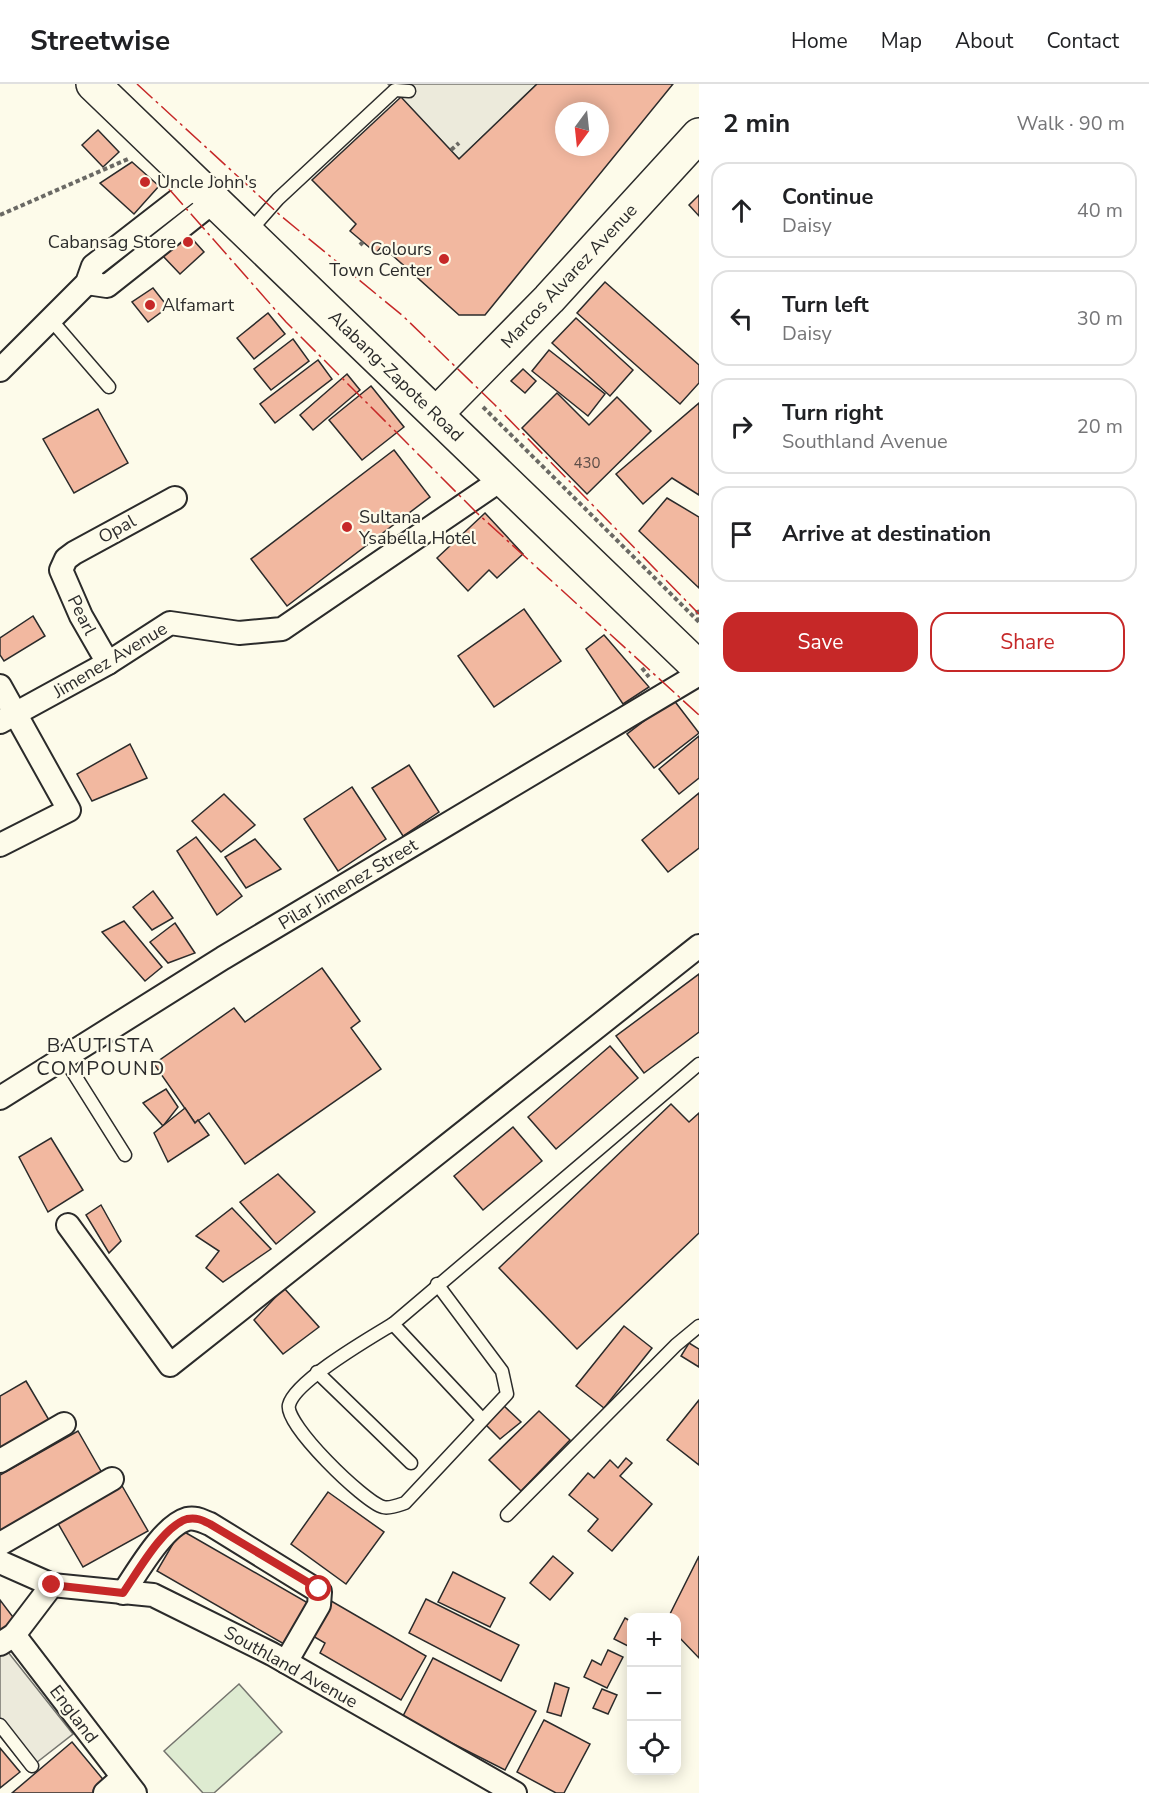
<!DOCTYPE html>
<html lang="en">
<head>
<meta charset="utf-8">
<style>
  :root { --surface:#fff; --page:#f6f6f6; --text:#202124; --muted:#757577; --line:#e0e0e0; --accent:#c62828 }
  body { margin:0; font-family:"Nunito Sans",sans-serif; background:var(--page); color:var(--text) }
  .controls { position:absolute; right:18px; bottom:18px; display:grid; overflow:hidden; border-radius:12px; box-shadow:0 3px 15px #0003 }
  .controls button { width:54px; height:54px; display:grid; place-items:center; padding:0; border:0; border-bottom:2px solid var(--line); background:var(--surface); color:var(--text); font:30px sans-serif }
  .compass { position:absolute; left:555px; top:18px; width:54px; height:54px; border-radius:50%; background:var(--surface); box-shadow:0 3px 15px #0003; rotate:195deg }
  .stop { position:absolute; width:18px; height:18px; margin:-14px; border:4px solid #c62828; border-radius:50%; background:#fff }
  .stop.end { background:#c62828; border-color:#fff; box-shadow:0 2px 6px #0008 }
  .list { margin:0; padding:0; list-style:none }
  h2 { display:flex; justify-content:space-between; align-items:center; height:78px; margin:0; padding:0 24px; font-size:26px }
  h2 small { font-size:20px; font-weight:400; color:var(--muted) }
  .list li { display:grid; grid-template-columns:39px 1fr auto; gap:18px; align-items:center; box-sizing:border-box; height:96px; margin:0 12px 12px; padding:0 12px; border:2px solid var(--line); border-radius:18px }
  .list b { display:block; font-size:22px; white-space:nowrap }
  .list p { margin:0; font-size:20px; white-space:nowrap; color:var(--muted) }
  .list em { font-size:20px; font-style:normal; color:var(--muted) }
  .actions { display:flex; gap:12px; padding:18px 24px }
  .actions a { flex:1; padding:14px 0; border:2px solid var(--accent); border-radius:18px; text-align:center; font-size:21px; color:var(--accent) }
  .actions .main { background:var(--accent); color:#fff }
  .icon { flex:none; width:33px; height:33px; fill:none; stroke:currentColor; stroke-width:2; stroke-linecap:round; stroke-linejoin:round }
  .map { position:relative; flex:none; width:699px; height:1709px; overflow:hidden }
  header { display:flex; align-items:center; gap:36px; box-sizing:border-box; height:84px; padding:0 30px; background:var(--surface); border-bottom:2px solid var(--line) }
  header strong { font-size:28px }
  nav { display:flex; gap:33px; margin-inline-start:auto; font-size:21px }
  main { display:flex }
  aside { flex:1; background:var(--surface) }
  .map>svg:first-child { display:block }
  .green { fill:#deebd1; stroke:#74746e; stroke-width:1.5 }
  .parking { fill:#eceadb; stroke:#74746e; stroke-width:1.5 }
  .building { fill:#f2b8a0; stroke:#2b2b2b; stroke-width:1.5; fill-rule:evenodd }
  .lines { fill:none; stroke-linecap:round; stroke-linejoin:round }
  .lane-casing { stroke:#2b2b2b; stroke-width:15 }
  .street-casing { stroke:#2b2b2b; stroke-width:26 }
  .secondary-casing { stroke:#2b2b2b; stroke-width:36 }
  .highway-casing { stroke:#2b2b2b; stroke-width:36 }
  .path { stroke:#6a6964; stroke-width:4; stroke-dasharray:4.5 3; stroke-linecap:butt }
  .lane { stroke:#fdfbea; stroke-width:12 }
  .street { stroke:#fdfbea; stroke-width:22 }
  .secondary { stroke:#fdfbea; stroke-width:33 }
  .highway { stroke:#fdfbea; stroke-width:33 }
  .power { stroke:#c62828; stroke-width:1.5; stroke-dasharray:21 4.5 3 4.5; stroke-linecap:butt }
  .route { stroke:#c62828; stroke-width:8 }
  .poi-dot { fill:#c62828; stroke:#fdfbea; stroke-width:2 }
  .labels { text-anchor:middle; stroke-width:4.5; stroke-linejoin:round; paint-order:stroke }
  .number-label { font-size:15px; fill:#5d4e48 }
  .poi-label { font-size:18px; fill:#2b2b2b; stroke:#fdfbea; text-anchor:start }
  .street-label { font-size:18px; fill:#2b2b2b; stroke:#fdfbea }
  .neighbourhood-label { font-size:20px; letter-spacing:1.5px; fill:#2b2b2b; stroke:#fdfbea }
</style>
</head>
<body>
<header>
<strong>Streetwise</strong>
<nav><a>Home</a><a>Map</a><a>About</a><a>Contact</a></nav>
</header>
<main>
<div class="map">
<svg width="699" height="1709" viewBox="0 0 699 1709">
  <rect width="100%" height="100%" fill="#fdfbea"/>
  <path class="green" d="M239,1600L282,1648L214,1709H203L164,1667Z"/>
  <g class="parking">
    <path d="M388,0H537L459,75Z"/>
    <path d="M4,1563L73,1650L27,1686L0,1652V1567Z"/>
  </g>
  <g class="building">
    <path d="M537,0H673L485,231H459L382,162L376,169L350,147L356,140L312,96L401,13L459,75ZM564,27H600V63H564Z"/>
    <path d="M98,46L119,68L103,83L82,61Z"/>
    <path d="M132,78L159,102L134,130L100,99Z"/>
    <path d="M699,111V132L689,121Z"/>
    <path d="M187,149L204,168L180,190L162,171Z"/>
    <path d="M605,198L699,281V299L680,320L577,229Z"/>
    <path d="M153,204L168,223L148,238L132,218Z"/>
    <path d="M268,229L285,250L254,275L237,254Z"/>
    <path d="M576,234L633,286L610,312L552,259Z"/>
    <path d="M293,255L309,277L271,306L254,285Z"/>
    <path d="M549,266L605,310L588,332L532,287Z"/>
    <path d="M318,276L332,295L275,339L260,320Z"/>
    <path d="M523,285L536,297L525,309L511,297Z"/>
    <path d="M347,290L360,306L313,346L300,331Z"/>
    <path d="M371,302L404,343L362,376L329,336Z"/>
    <path d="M557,309L589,341L617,313L651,347L587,410L522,344Z"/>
    <path d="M699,319V411L672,394L643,420L616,390Z"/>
    <path d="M98,325L128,379L74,409L43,355Z"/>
    <path d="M394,366L430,413L287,522L251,475Z"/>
    <path d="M667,414L699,433V504L639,447Z"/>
    <path d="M485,429L523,470L497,494L489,486L468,507L437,474Z"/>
    <path d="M524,525L561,577L494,623L458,572Z"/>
    <path d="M33,532L45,552L4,577L0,571V554Z"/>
    <path d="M604,551L649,603L623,620L586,565Z"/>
    <path d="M673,615L699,649L654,684L627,650Z"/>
    <path d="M699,652V694L679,710L659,685Z"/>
    <path d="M130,660L147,694L92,717L77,690Z"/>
    <path d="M409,681L439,728L403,752L372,704Z"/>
    <path d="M352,703L386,755L338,787L304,735Z"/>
    <path d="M699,709V764L668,788L642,756Z"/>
    <path d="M224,710L255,741L221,768L192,737Z"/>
    <path d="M196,753L242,812L217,831L177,767Z"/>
    <path d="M255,755L281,785L246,804L225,773Z"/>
    <path d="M153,807L173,834L152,846L133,823Z"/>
    <path d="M124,837L162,883L145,897L102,848Z"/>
    <path d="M175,839L195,869L168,879L150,858Z"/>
    <path d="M322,884L360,937L351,944L381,985L245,1080L209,1029L195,1039L154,980L234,924L245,938Z"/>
    <path d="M699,890V948L644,989L616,952Z"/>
    <path d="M610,962L638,994L556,1065L528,1033Z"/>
    <path d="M166,1005L178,1023L163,1042L143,1019Z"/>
    <path d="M671,1020L689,1038L699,1029V1149L577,1265L499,1184Z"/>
    <path d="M185,1024L195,1039L198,1036L209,1051L168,1078L154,1049Z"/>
    <path d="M513,1043L542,1077L483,1126L454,1092Z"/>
    <path d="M51,1054L83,1106L48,1128L19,1073Z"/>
    <path d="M278,1090L315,1128L276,1160L240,1118Z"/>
    <path d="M101,1121L121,1157L109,1169L86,1131Z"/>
    <path d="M232,1124L271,1165L223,1198L206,1184L219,1167L196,1152Z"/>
    <path d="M284,1204L319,1243L283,1270L254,1236Z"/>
    <path d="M624,1242L652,1264L604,1324L576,1302Z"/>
    <path d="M689,1259L699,1265V1283L681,1272Z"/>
    <path d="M26,1297L49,1336L0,1364V1312Z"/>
    <path d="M699,1316V1381L667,1356Z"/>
    <path d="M503,1321L521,1338L500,1355L485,1340Z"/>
    <path d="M539,1327L570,1356L521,1407L489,1376Z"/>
    <path d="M78,1347L102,1389L0,1447V1391Z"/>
    <path d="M626,1374L632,1379L620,1392L652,1420L612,1467L588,1447L598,1435L569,1411L588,1389L594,1394L610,1376L618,1384Z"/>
    <path d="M121,1400L148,1447L83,1483L56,1436Z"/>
    <path d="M328,1408L384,1448L346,1500L291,1460Z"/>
    <path d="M181,1446L308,1519L284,1560L157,1487Z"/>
    <path d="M553,1472L573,1489L550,1516L530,1499Z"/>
    <path d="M699,1472V1574L676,1550V1534H668Z"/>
    <path d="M453,1488L505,1514L490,1543L438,1518Z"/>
    <path d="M326,1514L426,1572L401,1616L320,1569L325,1559L306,1548Z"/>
    <path d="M426,1515L519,1561L501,1597L409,1549Z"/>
    <path d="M0,1516L16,1537L0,1549Z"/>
    <path d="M625,1534L632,1538V1564L614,1555Z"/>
    <path d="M608,1566L623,1573L607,1604L584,1593L592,1576L601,1581Z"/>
    <path d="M433,1574L536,1627L505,1686L402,1634Z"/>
    <path d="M555,1599L569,1604L561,1632L547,1628Z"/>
    <path d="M602,1605L617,1611L608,1630L593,1624Z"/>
    <path d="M544,1636L590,1660L564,1709H556L517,1688Z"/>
    <path d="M72,1658L106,1699L94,1709H12Z"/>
    <path d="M0,1664L20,1688L0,1704Z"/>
  </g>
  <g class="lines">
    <defs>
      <g id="lane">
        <path d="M249,148L278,115L395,6L409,7"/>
        <path d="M52,237L109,303"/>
        <path d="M64,974L125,1071"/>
        <path d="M393,1240C370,1254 295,1297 289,1321C284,1340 364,1418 383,1423C389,1425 399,1421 405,1419L507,1310L502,1287L437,1200"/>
        <path d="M317,1288L411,1379"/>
        <path d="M482,1335L393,1240L699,980"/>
        <path d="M507,1431L676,1261L699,1242"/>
        <path d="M0,1641L32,1682"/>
      </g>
      <g id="street">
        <path d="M87,199L107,202L213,118"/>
        <path d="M0,286L87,199L93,182L196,102"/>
        <path d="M108,579L81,532L61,486L66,475L74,469L175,414"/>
        <path d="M0,602L69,726L0,761"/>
        <path d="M0,638L108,579L170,539L239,549L282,545L502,395"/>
        <path d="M0,1014L223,874L699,590"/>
        <path d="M68,1141L170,1281L699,862"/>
        <path d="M0,1377L64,1340"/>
        <path d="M0,1460L112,1395"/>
        <path d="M0,1478L52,1501L153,1511L272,1570L515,1709"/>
        <path d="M123,1509C137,1489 163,1442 187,1435C196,1433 202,1437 210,1440L320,1508L319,1521L286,1578"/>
        <path d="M14,1551L135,1709"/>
        <path d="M0,1560L14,1551L52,1501"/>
        <path d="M105,1709L122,1694"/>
      </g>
      <path id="secondary" d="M436,330L549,215L699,51"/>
      <path id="highway" d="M93,0L699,584"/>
    </defs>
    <use href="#lane" class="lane-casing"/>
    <use href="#street" class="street-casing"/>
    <use href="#secondary" class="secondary-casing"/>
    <use href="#highway" class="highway-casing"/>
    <g class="path">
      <path d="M451,66L459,59"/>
      <path d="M0,131L128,75"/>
      <path d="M360,161L363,158"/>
      <path d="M483,323L699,538"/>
      <path d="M697,526L699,536"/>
      <path d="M642,584L649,593"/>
    </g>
    <use href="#lane" class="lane"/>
    <use href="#street" class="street"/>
    <use href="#secondary" class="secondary"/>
    <use href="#highway" class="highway"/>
    <g class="power">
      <path d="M137,0L281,132L403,232L494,320L699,530"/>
      <path d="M169,105L286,238L477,429L699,631"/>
    </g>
  </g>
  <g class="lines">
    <path class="route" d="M52,1501L123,1509C137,1489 163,1442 187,1435C196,1433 202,1436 210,1440L319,1505"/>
  </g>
  <g class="poi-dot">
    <circle cx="145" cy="98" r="6"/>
    <circle cx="188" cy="158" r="6"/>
    <circle cx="444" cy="175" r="6"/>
    <circle cx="150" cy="221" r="6"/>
    <circle cx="347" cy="443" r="6"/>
  </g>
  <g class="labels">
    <g class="number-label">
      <text x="587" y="384">430</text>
    </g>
    <g class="poi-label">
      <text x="157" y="104">Uncle John's</text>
      <text x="176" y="164" text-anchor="end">Cabansag Store</text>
      <text x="432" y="171" text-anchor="end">Colours<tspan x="432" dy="21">Town Center</tspan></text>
      <text x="162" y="227">Alfamart</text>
      <text x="359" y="439">Sultana<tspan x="359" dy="21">Ysabella Hotel</tspan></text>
    </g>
    <g class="street-label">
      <text transform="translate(569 192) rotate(-47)" y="6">Marcos Alvarez Avenue</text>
      <text transform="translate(396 292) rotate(44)" y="6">Alabang-Zapote Road</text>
      <text transform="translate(117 445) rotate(-29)" y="6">Opal</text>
      <text transform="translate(82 531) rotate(63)" y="6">Pearl</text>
      <text transform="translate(110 576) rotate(-31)" y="6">Jimenez Avenue</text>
      <text transform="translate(348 800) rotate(-31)" y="6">Pilar Jimenez Street</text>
      <text transform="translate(291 1583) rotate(29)" y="6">Southland Avenue</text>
      <text transform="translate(74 1630) rotate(53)" y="6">England</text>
    </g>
    <g class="neighbourhood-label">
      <text x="101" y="968">BAUTISTA<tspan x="101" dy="23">COMPOUND</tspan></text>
    </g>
  </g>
</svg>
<div class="controls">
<button>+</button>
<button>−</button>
<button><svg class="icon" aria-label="locate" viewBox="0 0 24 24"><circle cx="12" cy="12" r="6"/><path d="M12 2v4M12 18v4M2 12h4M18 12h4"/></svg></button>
</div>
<svg class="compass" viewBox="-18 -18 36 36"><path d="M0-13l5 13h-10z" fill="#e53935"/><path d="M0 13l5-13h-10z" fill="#757577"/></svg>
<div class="stop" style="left:319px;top:1505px"></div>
<div class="stop end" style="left:52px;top:1501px"></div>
</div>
<aside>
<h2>2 min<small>Walk · 90 m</small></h2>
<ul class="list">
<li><svg class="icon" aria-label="ahead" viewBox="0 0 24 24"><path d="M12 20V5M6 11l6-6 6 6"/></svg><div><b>Continue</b><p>Daisy</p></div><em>40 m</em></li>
<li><svg class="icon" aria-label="left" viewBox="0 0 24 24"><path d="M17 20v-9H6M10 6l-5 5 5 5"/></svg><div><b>Turn left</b><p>Daisy</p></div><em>30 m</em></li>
<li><svg class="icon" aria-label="right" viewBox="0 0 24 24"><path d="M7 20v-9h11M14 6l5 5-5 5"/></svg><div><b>Turn right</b><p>Southland Avenue</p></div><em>20 m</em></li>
<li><svg class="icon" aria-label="arrive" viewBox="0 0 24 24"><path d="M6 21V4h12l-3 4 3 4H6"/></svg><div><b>Arrive at destination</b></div></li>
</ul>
<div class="actions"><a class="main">Save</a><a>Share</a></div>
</aside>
</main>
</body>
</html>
